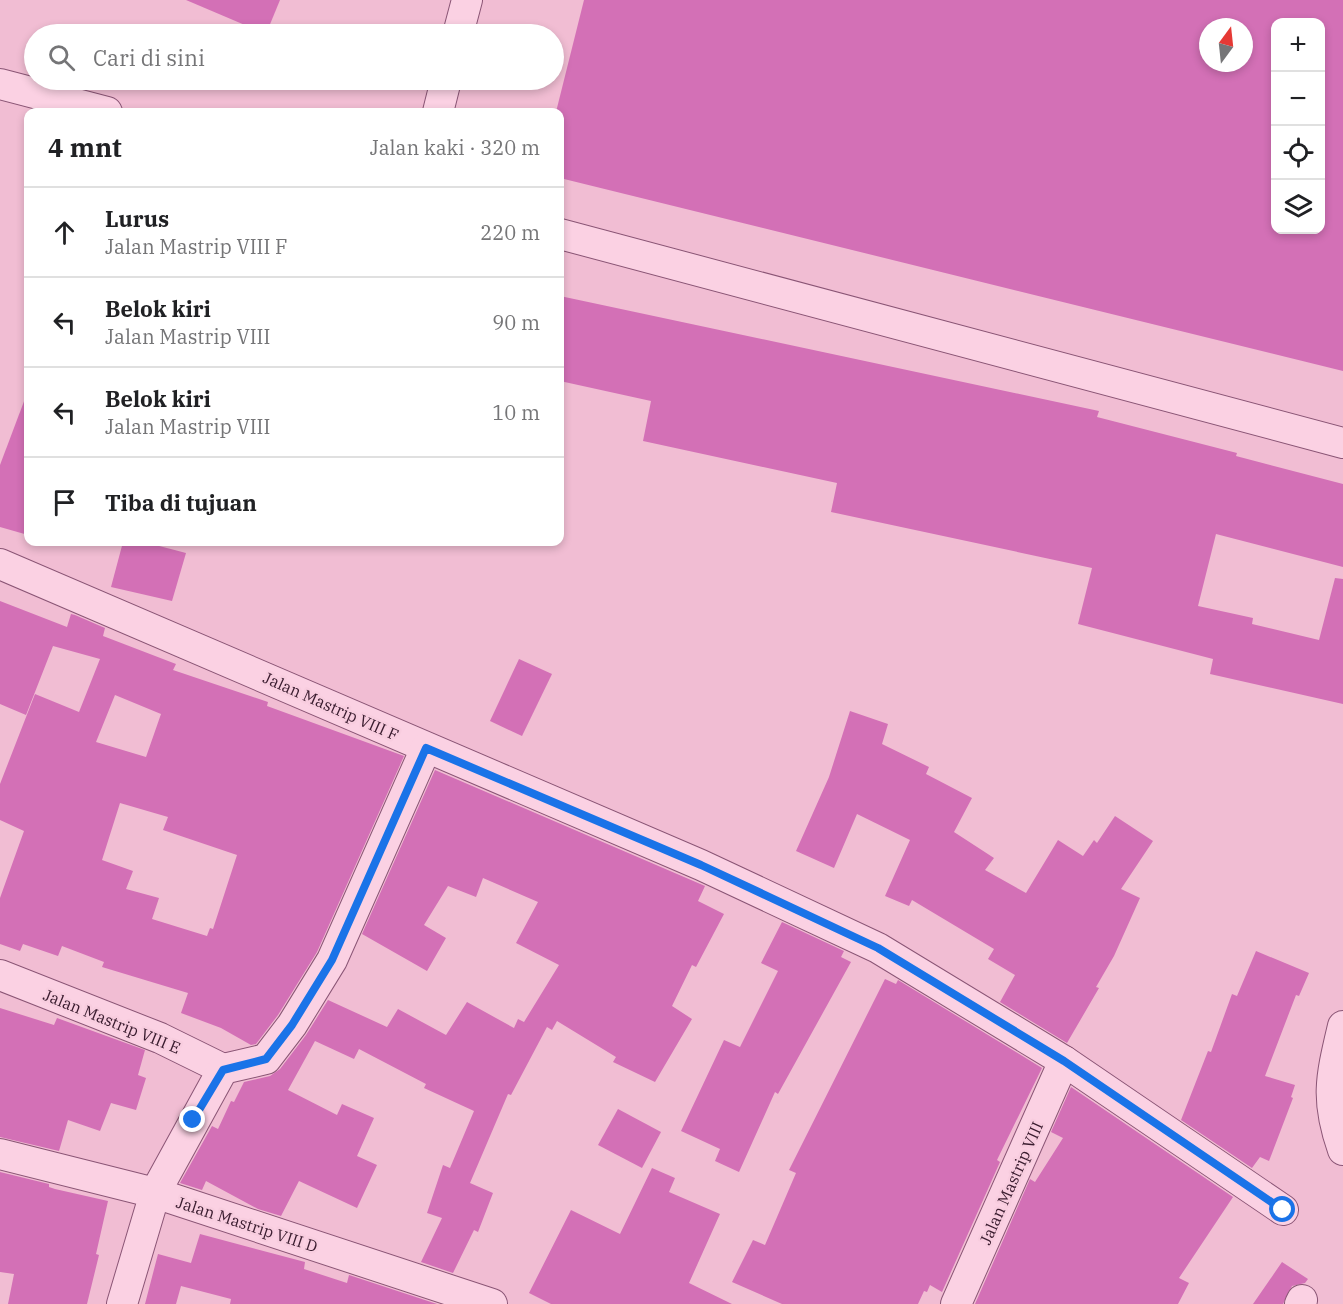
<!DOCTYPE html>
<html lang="id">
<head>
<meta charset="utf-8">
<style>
  :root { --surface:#fff; --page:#f6f6f6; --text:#202124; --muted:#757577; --line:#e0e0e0 }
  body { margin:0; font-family:"IBM Plex Serif",serif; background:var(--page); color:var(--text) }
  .controls { position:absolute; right:18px; top:18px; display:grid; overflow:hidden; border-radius:12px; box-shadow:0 3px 9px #0003 }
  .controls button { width:54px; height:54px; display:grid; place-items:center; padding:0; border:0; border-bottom:2px solid var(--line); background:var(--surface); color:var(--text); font:30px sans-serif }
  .compass { position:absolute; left:1199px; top:18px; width:54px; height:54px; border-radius:50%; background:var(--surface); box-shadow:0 3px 9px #0003; rotate:15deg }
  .stop { position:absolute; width:18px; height:18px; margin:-14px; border:4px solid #1a73e8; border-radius:50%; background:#fff }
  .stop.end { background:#1a73e8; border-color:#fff; box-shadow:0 2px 6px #0008 }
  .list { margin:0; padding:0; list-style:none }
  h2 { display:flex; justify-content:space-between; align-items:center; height:78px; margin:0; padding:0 24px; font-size:26px }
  h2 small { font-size:20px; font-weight:400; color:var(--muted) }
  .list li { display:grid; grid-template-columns:39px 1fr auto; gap:18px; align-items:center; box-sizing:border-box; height:90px; padding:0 24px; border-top:2px solid var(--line) }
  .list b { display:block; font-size:22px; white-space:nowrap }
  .list p { margin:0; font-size:20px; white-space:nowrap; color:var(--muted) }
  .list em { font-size:20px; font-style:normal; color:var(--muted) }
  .icon { flex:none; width:33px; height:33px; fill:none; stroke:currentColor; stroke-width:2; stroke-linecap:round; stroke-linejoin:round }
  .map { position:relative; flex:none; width:1343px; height:1304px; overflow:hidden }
  .search { position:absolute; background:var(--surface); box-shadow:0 3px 9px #0003; left:24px; top:24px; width:540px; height:66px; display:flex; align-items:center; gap:15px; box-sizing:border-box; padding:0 21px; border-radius:33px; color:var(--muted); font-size:22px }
  .panel { position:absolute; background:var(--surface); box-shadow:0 3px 9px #0003; left:24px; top:108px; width:540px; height:438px; border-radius:12px }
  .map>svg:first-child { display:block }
  .building { fill:#d370b6; fill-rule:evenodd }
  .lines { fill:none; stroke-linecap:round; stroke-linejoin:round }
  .minor-casing { stroke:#8a5575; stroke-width:32 }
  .minor { stroke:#fbd1e3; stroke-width:30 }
  .route { stroke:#1a73e8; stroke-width:8 }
  .labels { text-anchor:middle; stroke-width:5; stroke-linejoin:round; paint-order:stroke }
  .street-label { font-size:16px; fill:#391b2e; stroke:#f8cddf }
</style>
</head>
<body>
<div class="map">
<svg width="1343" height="1304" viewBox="0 0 1343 1304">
  <rect width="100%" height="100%" fill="#f1bdd3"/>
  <g class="building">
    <path d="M186,0H280L266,34Z"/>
    <path d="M584,0H1343V371L560,178V112H556ZM1275,22H1320V230H1275ZM1208,27H1244V63H1208Z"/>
    <path d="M560,296L1099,411L1097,417L1237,453L1236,456L1343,484V567L1216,534L1198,606L1253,618L1252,624L1319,640L1335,578L1343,579V704L1210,674L1213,659L1078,624L1092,568L831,512L837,483L643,441L651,401L560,381Z"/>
    <path d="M26,396H28V535L0,527V465Z"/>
    <path d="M123,542H144L186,553L172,601L111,587Z"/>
    <path d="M0,601L67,627L71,614L75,615L105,628L103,636L176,664L173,670L268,702L267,706L404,756L317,952L278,1015L256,1044L251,1045L221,1028L181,1013L188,993L102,967L104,962L62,946L58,956L23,944L20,951L0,944V898L24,831L0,820V784L35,694L79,712L100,659L53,646L26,715L0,704ZM115,695L161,714L146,757L96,742ZM120,803L168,817L163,830L237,855L213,929L210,928L207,936L152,919L159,898L126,889L133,871L102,860Z"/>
    <path d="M519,659L552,674L522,736L490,721Z"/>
    <path d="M850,711L888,724L882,744L929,767L926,774L972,798L954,832L994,858L985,870L1026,893L1058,840L1083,856L1094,840L1097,843L1115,816L1153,841L1121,889L1140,898L1114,956L1096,987L1099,988L1067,1043L1000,1002L1015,975L988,959L994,949L912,900L909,906L885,896L910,840L857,814L834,868L796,851L829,777Z"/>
    <path d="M435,770L705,886L698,901L724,914L696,967L692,965L672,1006L692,1019L655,1082L613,1062L616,1057L557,1021L552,1030L547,1027L511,1095L508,1094L470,1183L493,1193L478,1232L474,1230L453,1273L421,1262L442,1218L427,1213L443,1165L450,1168L474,1111L424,1088L426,1084L359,1049L354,1059L315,1041L288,1090L337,1115L342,1104L374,1118L357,1156L377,1165L357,1208L299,1181L281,1216L258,1209L206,1181L202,1190L180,1183L212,1126L218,1129L231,1101L234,1102L244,1082L270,1076L280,1069L306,1035L328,1000L387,1027L398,1009L446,1035L467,1002L514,1028L518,1019L524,1022L559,965L516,943L538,902L483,878L476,897L448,886L424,925L446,938L427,971L362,934Z"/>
    <path d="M782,922L844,951L841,957L851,962L778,1094L775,1092L739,1172L715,1161L720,1149L681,1131L724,1040L740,1047L778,971L761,963Z"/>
    <path d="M1256,951L1309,973L1299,996L1296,995L1265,1076L1295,1085L1291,1097L1293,1098L1269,1161L1260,1157L1252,1168L1181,1120L1208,1051L1211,1052L1232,994L1237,996Z"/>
    <path d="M885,979L896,984L898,980L1042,1068L997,1160L1000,1162L942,1292L930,1285L927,1292L924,1291L918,1304H782L732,1282L753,1240L765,1245L796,1173L789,1170Z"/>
    <path d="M0,1008L54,1025L57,1018L145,1050L138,1075L146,1078L136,1110L111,1103L100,1131L68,1120L59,1151L0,1137Z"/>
    <path d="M1071,1087L1233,1197L1179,1278L1189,1283L1178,1304H975L1030,1179L1035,1182L1063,1138L1051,1132Z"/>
    <path d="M618,1109L661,1132L642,1168L598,1145Z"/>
    <path d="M652,1168L675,1178L669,1192L720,1214L689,1283L732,1304H551L529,1293L571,1210L620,1234Z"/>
    <path d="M0,1172L49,1184V1187L55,1189L108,1201L96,1254L99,1255L87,1304H8L14,1274L0,1272Z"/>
    <path d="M200,1234L305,1262L304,1269L347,1283L349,1275L437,1304H230L231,1299L181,1286L176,1304H145L158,1254L191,1263Z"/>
    <path d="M1282,1262L1308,1279L1305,1283L1292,1286L1283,1304H1253Z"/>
  </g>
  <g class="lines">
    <defs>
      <g id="minor">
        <path d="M458,34L467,0"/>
        <path d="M0,84L107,112"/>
        <path d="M438,112L446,80"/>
        <path d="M560,234L1343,443"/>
        <path d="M0,564L701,865L878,948L1064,1061L1283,1210"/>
        <path d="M0,975L160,1038L223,1069"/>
        <path d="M1343,1026C1331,1077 1325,1099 1343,1150"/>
        <path d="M0,1154L155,1193L492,1304"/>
        <path d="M122,1304L155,1193L223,1069L266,1059L292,1025L332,960L426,748"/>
        <path d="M956,1304L1064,1061"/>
        <path d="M1300,1304L1302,1300"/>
      </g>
    </defs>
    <use href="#minor" class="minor-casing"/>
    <use href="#minor" class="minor"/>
  </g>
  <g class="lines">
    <path class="route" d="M193,1120L223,1070L266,1059L292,1025L332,960L426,748L701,865L878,948L1064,1061L1283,1210"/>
  </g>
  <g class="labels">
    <g class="street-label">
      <text transform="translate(331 706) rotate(24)" y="6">Jalan Mastrip VIII F</text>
      <text transform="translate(112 1021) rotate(22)" y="6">Jalan Mastrip VIII E</text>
      <text transform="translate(1011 1183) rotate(-66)" y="6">Jalan Mastrip VIII</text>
      <text transform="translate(247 1224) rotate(18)" y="6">Jalan Mastrip VIII D</text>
    </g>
  </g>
</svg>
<div class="controls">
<button>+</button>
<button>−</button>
<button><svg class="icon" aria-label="locate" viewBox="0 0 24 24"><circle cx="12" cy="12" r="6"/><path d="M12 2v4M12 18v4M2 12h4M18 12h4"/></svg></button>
<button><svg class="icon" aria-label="layers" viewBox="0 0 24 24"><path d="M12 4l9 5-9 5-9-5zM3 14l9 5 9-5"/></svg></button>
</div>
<svg class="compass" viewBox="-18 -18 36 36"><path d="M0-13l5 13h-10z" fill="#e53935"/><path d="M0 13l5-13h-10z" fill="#757577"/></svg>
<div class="stop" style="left:1283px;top:1210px"></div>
<div class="stop end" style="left:193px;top:1120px"></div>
<div class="search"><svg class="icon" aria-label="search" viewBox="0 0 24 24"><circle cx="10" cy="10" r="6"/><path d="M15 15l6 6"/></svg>Cari di sini</div>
<section class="panel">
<h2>4 mnt<small>Jalan kaki · 320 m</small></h2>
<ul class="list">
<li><svg class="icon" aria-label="ahead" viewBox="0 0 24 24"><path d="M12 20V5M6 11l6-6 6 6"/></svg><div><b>Lurus</b><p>Jalan Mastrip VIII F</p></div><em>220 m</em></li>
<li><svg class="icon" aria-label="left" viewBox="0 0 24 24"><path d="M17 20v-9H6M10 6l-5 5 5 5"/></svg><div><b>Belok kiri</b><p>Jalan Mastrip VIII</p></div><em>90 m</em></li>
<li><svg class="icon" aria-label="left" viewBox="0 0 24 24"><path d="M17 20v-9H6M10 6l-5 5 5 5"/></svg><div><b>Belok kiri</b><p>Jalan Mastrip VIII</p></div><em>10 m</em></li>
<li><svg class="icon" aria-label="arrive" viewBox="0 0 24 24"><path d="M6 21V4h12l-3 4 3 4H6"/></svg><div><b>Tiba di tujuan</b></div></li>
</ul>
</section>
</div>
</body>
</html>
